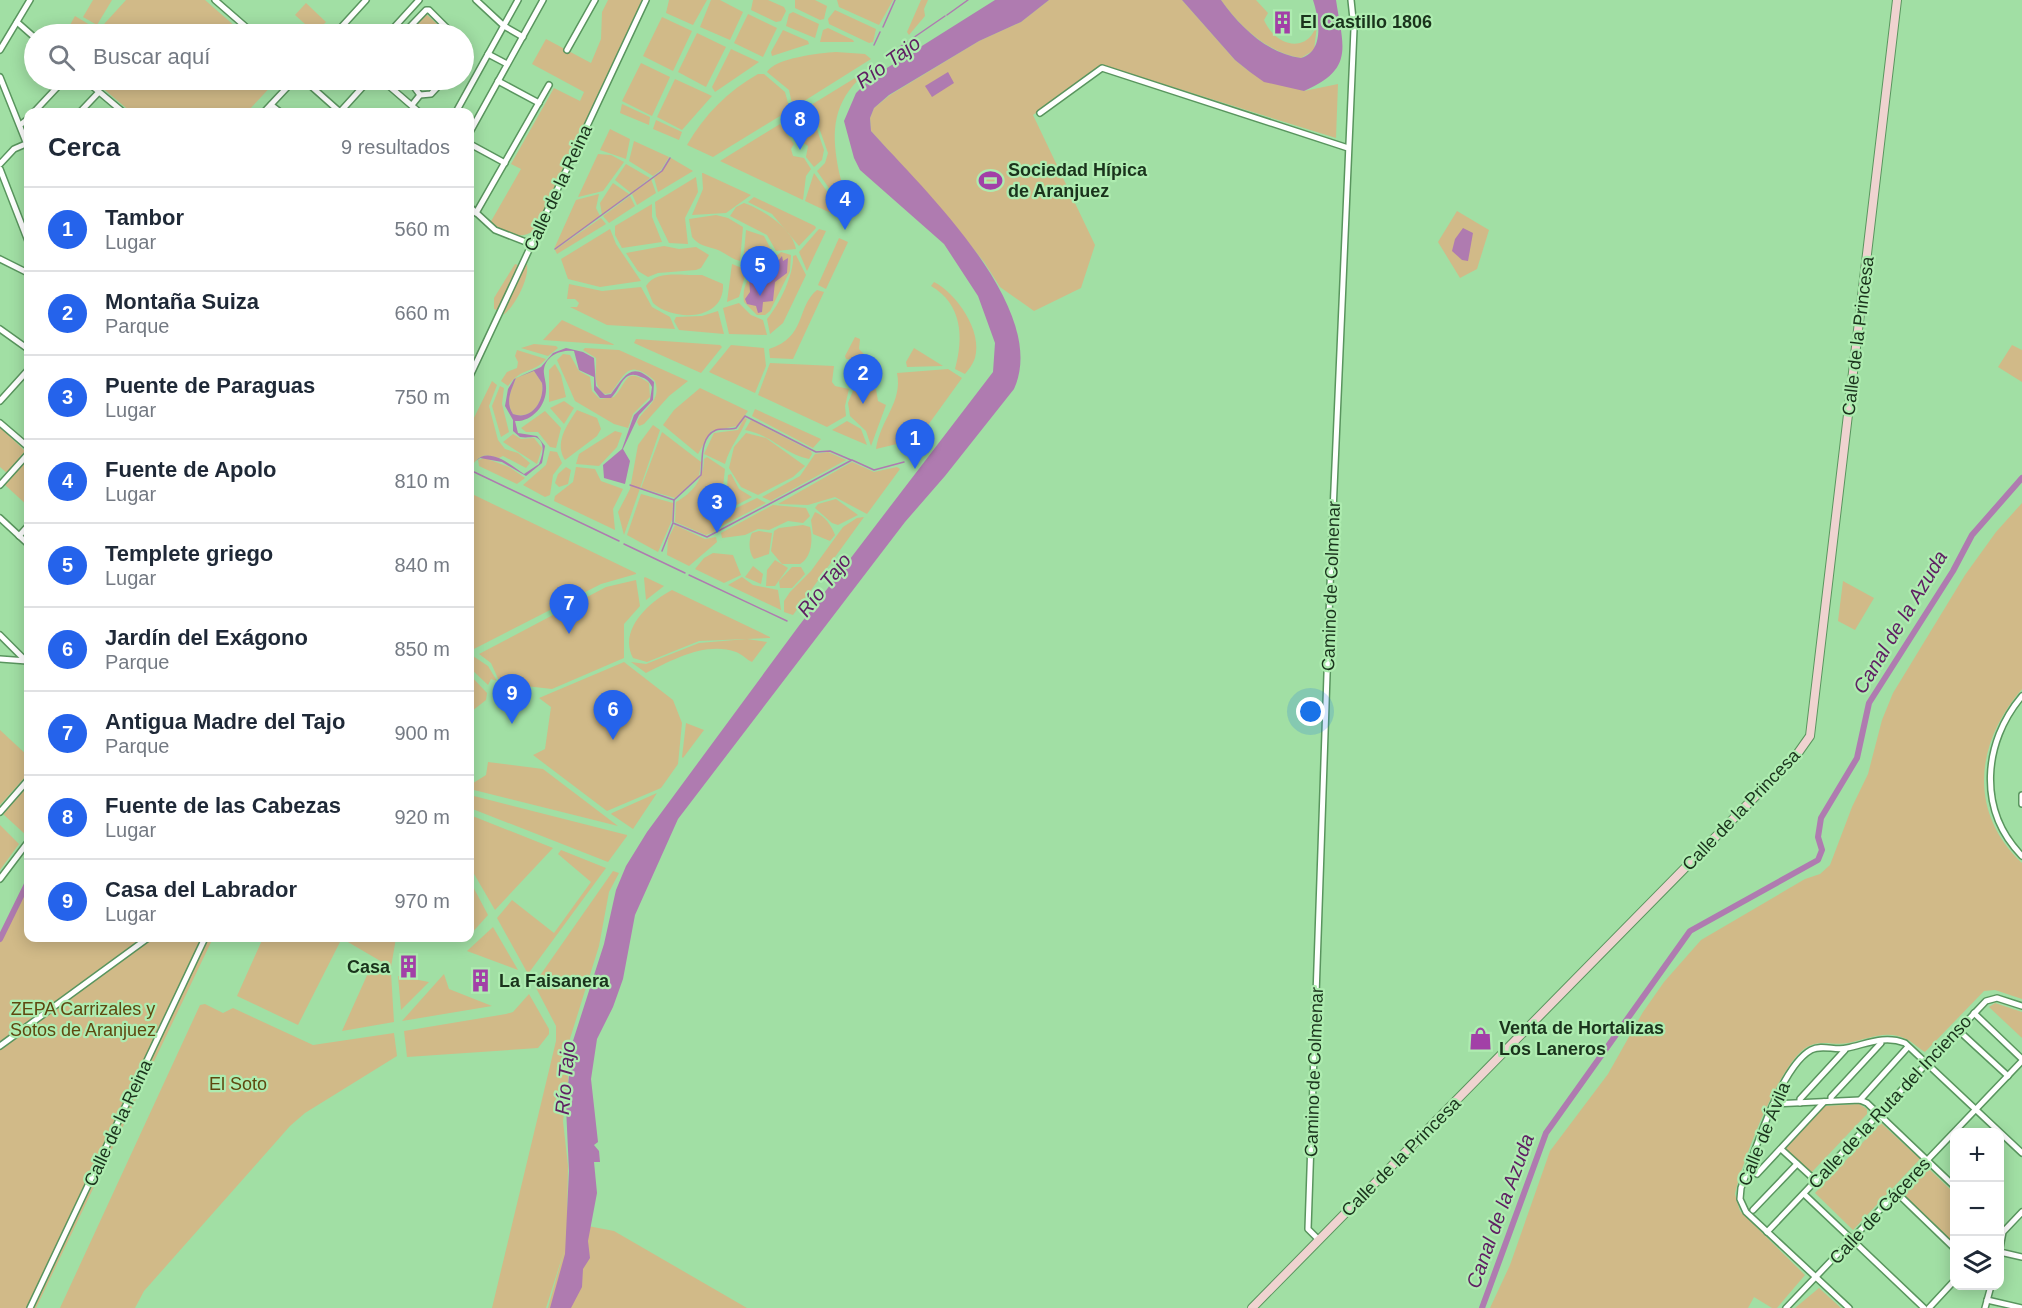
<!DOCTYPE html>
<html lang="es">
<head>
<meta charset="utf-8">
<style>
  :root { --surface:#fff; --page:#f2f2f3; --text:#1f2937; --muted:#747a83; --line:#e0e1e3; --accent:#2563eb }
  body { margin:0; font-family:Arial,sans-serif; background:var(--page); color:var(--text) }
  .controls { position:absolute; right:18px; bottom:18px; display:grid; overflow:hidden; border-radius:12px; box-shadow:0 3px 15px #0003 }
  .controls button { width:54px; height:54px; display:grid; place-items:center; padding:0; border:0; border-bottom:2px solid var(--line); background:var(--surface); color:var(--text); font:30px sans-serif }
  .you { position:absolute; left:1311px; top:712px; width:21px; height:21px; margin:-15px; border:4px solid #fff; border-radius:50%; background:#1a73e8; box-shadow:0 0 0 9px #1a73e833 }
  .badge { display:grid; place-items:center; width:39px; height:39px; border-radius:50%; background:var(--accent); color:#fff; font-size:20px; font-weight:700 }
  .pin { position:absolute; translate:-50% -50px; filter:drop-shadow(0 2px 3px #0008) }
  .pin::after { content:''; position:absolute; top:32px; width:21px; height:18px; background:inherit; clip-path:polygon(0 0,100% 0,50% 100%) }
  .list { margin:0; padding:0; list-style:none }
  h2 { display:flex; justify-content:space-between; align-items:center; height:78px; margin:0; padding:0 24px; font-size:26px }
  h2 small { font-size:20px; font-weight:400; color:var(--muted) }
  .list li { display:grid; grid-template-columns:39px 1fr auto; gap:18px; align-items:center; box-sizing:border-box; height:84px; padding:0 24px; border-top:2px solid var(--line) }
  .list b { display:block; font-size:22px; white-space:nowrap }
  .list p { margin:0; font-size:20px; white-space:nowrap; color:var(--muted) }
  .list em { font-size:20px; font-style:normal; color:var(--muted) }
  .icon { flex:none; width:33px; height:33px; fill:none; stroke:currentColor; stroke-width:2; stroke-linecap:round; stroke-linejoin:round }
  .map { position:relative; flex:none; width:2022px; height:1308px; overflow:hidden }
  .search { position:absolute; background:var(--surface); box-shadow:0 3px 15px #0003; left:24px; top:24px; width:450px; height:66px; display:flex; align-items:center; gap:15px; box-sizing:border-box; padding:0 21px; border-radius:33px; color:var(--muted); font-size:22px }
  .panel { position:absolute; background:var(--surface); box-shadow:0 3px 15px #0003; left:24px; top:108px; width:450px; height:834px; border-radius:12px }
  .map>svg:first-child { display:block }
  .green { fill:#d1ba88 }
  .water { fill:#af7bb0; fill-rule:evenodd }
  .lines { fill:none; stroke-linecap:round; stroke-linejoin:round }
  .stream { stroke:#af7bb0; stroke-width:1.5 }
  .canal { stroke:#af7bb0; stroke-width:6 }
  .street-casing { stroke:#59955e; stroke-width:8 }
  .secondary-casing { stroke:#59955e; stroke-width:10 }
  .street { stroke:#fff; stroke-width:5 }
  .secondary { stroke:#efd3d0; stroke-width:8 }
  .labels { text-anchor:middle; stroke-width:4.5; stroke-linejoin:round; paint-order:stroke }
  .poi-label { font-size:18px; font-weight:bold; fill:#1a331c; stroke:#aeecb0; text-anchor:start }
  .street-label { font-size:18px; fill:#1a331c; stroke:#aeecb0 }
  .park-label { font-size:18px; fill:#5e4810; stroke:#aeecb0 }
  .water-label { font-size:20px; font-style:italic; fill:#5f2063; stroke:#aeecb0 }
</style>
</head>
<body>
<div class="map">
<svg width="2022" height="1308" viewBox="0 0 2022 1308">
  <rect width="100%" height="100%" fill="#a1dfa4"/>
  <g class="green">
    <path d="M93,0H112L97,25L83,17Z"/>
    <path d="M126,0H205L244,34H95Z"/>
    <path d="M608,0H645L535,230C520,241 504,234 490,223L521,169L511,164L554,88L580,101L584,92L532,64L546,39L591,63L601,39L602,12Z"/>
    <path d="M669,0H707L693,25L666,13Z"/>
    <path d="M711,0H720L743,12L730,40L700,27Z"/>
    <path d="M753,0H768L784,7L786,11L781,21L776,22L751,10Z"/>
    <path d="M795,0H815L827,6L824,19L820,20L795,8Z"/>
    <path d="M837,0H893L879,25L839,7Z"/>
    <path d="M921,0H928L924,9L925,16L909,35L907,32Z"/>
    <path d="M1049,0H1182L1235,60L1250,72L1304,91L1338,84L1336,138L1102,65L1033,115L1095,245L1081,288L1034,311L1000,287L984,262L943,211L871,131L870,118L874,108L890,95L979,41L1021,22Z"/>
    <path d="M1221,0H1256L1268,13L1264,20C1277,50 1314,54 1318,17L1314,50L1301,58C1267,52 1241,28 1221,0Z"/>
    <path d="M306,3L326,22L315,33L295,15Z"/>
    <path d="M835,10L876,29L873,42L869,43L829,24L828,19Z"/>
    <path d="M793,12L819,24L815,38L786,26L789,14Z"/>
    <path d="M425,13L448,34H406Z"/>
    <path d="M748,14L777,28L763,57L734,43Z"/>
    <path d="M75,16L90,25L85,34H65Z"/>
    <path d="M662,17L692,31L673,71L643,56Z"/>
    <path d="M828,28L853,40L854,42H820L823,30Z"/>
    <path d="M783,30L808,41L809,44L772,56L771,52Z"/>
    <path d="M697,33L726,47L706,87L678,72Z"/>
    <path d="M731,49L759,62L715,92L712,87Z"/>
    <path d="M836,52L865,54L871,59L793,108L789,90L767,72C775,58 820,53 836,52Z"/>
    <path d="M641,63L670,77L652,116L622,101Z"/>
    <path d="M758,74H764L785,92L790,110L713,157L687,145C704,115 728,91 758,74Z"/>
    <path d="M855,78L858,80C831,108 832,136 839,172C842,184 845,192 840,204L817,171L825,163L828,153L811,105Z"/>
    <path d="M675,79L712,96L682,130L657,117Z"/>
    <path d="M93,80H277L247,112H131Z"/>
    <path d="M622,104L650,117L649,125L620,113Z"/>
    <path d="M809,106L824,150L822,160L814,167L806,157L808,146L802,142H796L783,122Z"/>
    <path d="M656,120L682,132L679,140L653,129Z"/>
    <path d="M780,124L794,144L791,149L793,156L804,158L811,169L806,176L803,200L720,161Z"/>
    <path d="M610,129L630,139L626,159L600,150Z"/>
    <path d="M634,141L669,157L661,170L653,176L629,161Z"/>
    <path d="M598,154L611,155L624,162L603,191L578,197Z"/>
    <path d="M671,158L693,171L658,192L654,178L662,171Z"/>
    <path d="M626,164L650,178L631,193L615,180Z"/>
    <path d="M702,173H703L751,195L726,213L692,215L703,189Z"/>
    <path d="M814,173L838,207L835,215L805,201Z"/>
    <path d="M696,177L698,192L685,218L688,244L669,243L656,216L655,202Z"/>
    <path d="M651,179L656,193L637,205L632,194Z"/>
    <path d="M613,183L629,194L602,215L600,203Z"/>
    <path d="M599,194L596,208L600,216L554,249L576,200Z"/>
    <path d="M630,196L635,206L609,223L603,216Z"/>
    <path d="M754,197L815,226L816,228L799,246L772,214L748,202Z"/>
    <path d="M744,203C763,210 792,227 796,249L776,251L767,235L730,216L736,207Z"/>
    <path d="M652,204V217L662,242L622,248L615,235V226Z"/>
    <path d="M1457,211L1489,230L1477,269L1460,278L1438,242Z"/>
    <path d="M716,215L728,218L743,227L740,261C731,259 727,254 718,250C708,246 700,247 692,237L689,219Z"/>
    <path d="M601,218L606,224L557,254L555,250Z"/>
    <path d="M610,229L616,244L641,281L600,287L568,279L561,259Z"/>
    <path d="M819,229L826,231L807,271L799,252Z"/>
    <path d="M746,230L764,236L773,253L768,259L749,268L743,264Z"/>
    <path d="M839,238L848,242L826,289L818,285Z"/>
    <path d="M664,246L679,249L696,247L709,255L701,268L696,270L658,273L648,277L638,271L626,253Z"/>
    <path d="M781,252L791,255L790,271L770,311L765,315H757L744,302C740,274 763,268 781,252Z"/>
    <path d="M796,255L806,275L783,323L770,334L767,319C779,305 794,275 793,256Z"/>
    <path d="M526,261C532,274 515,307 503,315Z"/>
    <path d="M515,264L518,265L497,310L494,309V298Z"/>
    <path d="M732,264L742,268L745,276L739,297L727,302Z"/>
    <path d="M693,275H702L723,284C725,321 674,322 653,303L646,286C655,271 678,275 693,275Z"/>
    <path d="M934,282C956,293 983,331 975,358C973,364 969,369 965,374L955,369C964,337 962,304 931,286Z"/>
    <path d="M569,284L602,291L641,287L652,307L670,317L675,329L607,325L570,307H577L579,303L575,299H567Z"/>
    <path d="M817,290L824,292L793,359L770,358L769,349C807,337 796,307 817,290Z"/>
    <path d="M739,303L751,315L763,320L767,335L729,334L723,308Z"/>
    <path d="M718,311L724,334L679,330L674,321L676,317L702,316Z"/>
    <path d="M562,320L613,344L614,345L543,340Z"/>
    <path d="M855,337L860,339L859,349L864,354L861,360L846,359L845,356Z"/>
    <path d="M636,339L720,345L722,347L701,373L634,343Z"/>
    <path d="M534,344L556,346L558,348L548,356L521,348Z"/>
    <path d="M731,345L764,348L766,366L755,393L709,372Z"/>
    <path d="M2012,345L2022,350V382L1998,367Z"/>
    <path d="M585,348L619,350L688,381L669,396L644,424L639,426L637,422C644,407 662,402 655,381C629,359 626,372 611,393L605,394C592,386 597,371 596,358L583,350Z"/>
    <path d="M914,348L943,366L907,367L906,362Z"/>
    <path d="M517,350L546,359C533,374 521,367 508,386L501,381L507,372L517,368L518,362L515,356Z"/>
    <path d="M563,354L570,355L579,371L590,377L592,391L600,399L614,397C628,382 625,366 649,383L650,397L633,414L628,428L614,424L575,401L557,360Z"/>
    <path d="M770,363L834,366L832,382L835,386L849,389L845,406L846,416L827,427L758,395Z"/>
    <path d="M555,364L561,375L566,397L549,402V370Z"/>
    <path d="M948,369L962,378L918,439L876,449C880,420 903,402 897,373Z"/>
    <path d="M534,371L542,383C545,400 532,421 513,414C505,402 511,391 516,378Z"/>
    <path d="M492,381L497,385L489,406L498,440L505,449L518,453L530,463L526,468L503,456L499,458C488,455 482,453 474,463L470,461V426Z"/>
    <path d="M500,386L504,388L502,404L509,432L501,437L492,406Z"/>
    <path d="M700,388L748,411L737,426L711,431L698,454L663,425L674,410Z"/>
    <path d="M854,388L876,389L878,401L886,405L871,446L866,431L850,416L848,403Z"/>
    <path d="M564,401L574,408L564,424L550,408Z"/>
    <path d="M755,409L821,439L813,448L752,416Z"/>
    <path d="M577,410L597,418L601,429L597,436L565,460C554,443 567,425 577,410Z"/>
    <path d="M545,411L561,428L556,448L550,447L538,432H526L521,428Z"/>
    <path d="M744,418L747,419C740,436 730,446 725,464L704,454L714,433L738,430Z"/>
    <path d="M751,420L811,451L812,454L809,459C782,453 774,436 745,430Z"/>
    <path d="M847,421L861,429L867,445L832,430Z"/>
    <path d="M653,425L660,430L624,535L618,512L630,489L638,445Z"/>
    <path d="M0,427L25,451L7,473L0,467Z"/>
    <path d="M615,431L622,433L617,447L599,466L576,464L579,454Z"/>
    <path d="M662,432L701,462L699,476L675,498L641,488Z"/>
    <path d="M746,433L766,438L805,466L793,477L758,495L741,487L729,468L734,447Z"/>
    <path d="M513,434L521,439L534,438L542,448L537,464L503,442Z"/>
    <path d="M550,451L557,452L562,463L553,475L550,495L545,497L523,485L546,465Z"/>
    <path d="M828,452L846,460L771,501L762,497L800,476L815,454Z"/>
    <path d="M707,457L725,469L720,514L714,532L706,535L675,522L676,502C693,493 704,478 704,459Z"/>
    <path d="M485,458L509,467L525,478L517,484L479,466L478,460Z"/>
    <path d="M28,459V506L5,485Z"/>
    <path d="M852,462L874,472L897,467L900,469L867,514L835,497L808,505L778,504Z"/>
    <path d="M566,467L571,470L568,484L559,487L555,483L558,474Z"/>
    <path d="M576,467L595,469L601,481L623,489L613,509L615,530L554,501L555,496L573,482Z"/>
    <path d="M731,474L739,489L752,497L725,511L728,475Z"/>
    <path d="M470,493L636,573V574L601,584L470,651Z"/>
    <path d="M641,494L673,503L672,520L658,552L627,535Z"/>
    <path d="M757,498L766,503L718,528L724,514Z"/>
    <path d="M836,499L858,515L838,525L832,523L815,508L818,504Z"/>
    <path d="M2022,503V689C1976,742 1967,811 2022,863V999L1995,990L1984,991L1925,1052C1918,1048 1913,1042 1906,1039C1887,1029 1867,1039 1848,1043C1834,1046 1821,1039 1807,1047C1780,1062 1742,1162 1735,1194L1740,1211L1805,1275L1777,1308H1772L1754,1297L1748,1308H1490L1510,1265L1550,1151L1608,1074L1643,1012L1664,982L1701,940L1805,879L1820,874L1830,865L1852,807L1868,774L1882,720L1893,693L1965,575L1996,532Z"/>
    <path d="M773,505L806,508L810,516L803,523L788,521L769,530L758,529L745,535L722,538L721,533Z"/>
    <path d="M815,512C825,516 831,525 835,535L830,541L813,534L811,520Z"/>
    <path d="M864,517L793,615L784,612V601L790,592L811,571L843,527L857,518Z"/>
    <path d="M675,525L705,539L716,537L717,542L689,566L667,555L668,539Z"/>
    <path d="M803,525L810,527C813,539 812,557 800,564H782L771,551L774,531L779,528Z"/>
    <path d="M759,531L772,533L769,554L754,559C749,553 748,541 752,533Z"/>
    <path d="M713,553L733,555L741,575L724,583L695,569L704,558Z"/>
    <path d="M775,560L788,568L775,586H766L767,570Z"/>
    <path d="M753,566L763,574L761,584L745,577Z"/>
    <path d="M792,567H801L805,574L792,588H780L779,581Z"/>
    <path d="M645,577L664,586L646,600L644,578Z"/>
    <path d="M742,577L753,585L778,590L781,610L728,585Z"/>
    <path d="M636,580L640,606L624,624V658L552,689L500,683L491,663L479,654L606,587Z"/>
    <path d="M1843,581L1874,598L1855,630L1838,621Z"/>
    <path d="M672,590L770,637V638L699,641L647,662L633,658C618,630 649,602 672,590Z"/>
    <path d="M747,639L767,642L752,662C747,660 742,654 736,652C706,641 672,660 646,673L631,662L646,664L699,643Z"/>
    <path d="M473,656L488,666L497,681L491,679L488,685L470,668V657Z"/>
    <path d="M624,662L673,700L682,723L678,764L661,788L607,811L533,755L545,749L551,707L539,698Z"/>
    <path d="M470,675L487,693L486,700L472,711L470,710Z"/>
    <path d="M686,723L704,730L683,758L682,757Z"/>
    <path d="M0,730L28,756V774L0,805Z"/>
    <path d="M488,762L543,769L618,826L470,789V785L486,775Z"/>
    <path d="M28,786V835L27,836L3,814Z"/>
    <path d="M657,793L633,829L611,814L612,813Z"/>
    <path d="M470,795L627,835V836L608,862L470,808Z"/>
    <path d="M470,815L553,848L495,910L470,867Z"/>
    <path d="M0,825L19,844L0,870Z"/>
    <path d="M561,850L606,868L528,974L497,918L512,900L554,933L591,882L558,854Z"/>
    <path d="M613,871L619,873L609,892L599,946L568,1045V1084L563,1121L568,1166L567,1222L614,1231L747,1308H548L564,1251L546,1308H492L556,1041V1026L534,984Z"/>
    <path d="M470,881L488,915L470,935Z"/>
    <path d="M28,889V938H213L36,1308H0V936Z"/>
    <path d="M493,927L518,970L467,951Z"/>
    <path d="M263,938H334L340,942L298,1025L237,996Z"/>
    <path d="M341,938H396L391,967L389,966Z"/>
    <path d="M373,962L391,973L394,1022L342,1031Z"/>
    <path d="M444,974L449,989L492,1006L402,1021Z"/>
    <path d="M398,976L429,982L401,1010Z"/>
    <path d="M529,994L549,1029V1034L538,1048L407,1057L404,1031L506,1014L513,1012Z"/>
    <path d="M1995,1003L2022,1012V1038L1989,1007Z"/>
    <path d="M205,1004L223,1013L233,1008L313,1045L394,1033L397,1056L305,1113L290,1126L144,1291L135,1308H60L200,1005Z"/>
    <path d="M1859,1104L1867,1109V1114L1811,1173L1785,1148L1825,1106Z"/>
    <path d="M1881,1123L1920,1159L1853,1230L1815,1193Z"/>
    <path d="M1929,1169L1954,1193V1245L1902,1195Z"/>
    <path d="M1819,1288L1841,1308H1795Z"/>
  </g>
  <g class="water">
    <path d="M995,0H1049L1021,22L979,41L889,95L874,108L870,118L871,131C920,186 1051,308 1014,389L945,476L905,522L678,819L635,915L623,979L613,1007L597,1039L591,1079L598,1142L594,1145L599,1151L600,1162H594L597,1193L588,1241L590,1258L583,1269L582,1287L571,1308H550L565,1254L569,1171L566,1107L572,1044L604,944L616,890L626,866L647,832L798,627L993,372L995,343L978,296L944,244L860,170L854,158L844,121L856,93L871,78Z"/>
    <path d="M1182,0H1221C1241,28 1267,53 1301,58C1325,51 1319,18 1313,0H1336C1343,47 1355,69 1304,91L1264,82L1250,72L1235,60Z"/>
    <path d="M948,72L954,83L932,97L925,86Z"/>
    <path d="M1463,228L1473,233L1468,261L1462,260L1452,251L1455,239Z"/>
    <path d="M782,256L783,261L788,258L787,273L775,282L773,301L763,302L762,312L758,313L756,306L747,304L745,299L750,292L749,277L753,281L760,280L761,275L754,271C767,268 774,267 782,256Z"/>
    <path d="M566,348L583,352L594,358L596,386L605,395L611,394C625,376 631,360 654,382L653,400L639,415L623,449L630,461L625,484L604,478L603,465L622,449L634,415L650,400L652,387C649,381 647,379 641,377C623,368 621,389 611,398H600L594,390V377L579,370L574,351C562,349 546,355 544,369C543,373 546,382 546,387C547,405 532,422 515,421L518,433L537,436L545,446L542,463L526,476L502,462L480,458L476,461C488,446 513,466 524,474L539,464C542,457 547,441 535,437C532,437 525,438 520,437L513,431V420L505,406L508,389L514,379L541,367L553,353ZM534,371L542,383C545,400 532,421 513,414C505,402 511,391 516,378Z"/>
  </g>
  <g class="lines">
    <g class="stream">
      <path d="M947,15L968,0"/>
      <path d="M883,27L895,0"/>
      <path d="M874,45L880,32"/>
      <path d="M897,49L945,16"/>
      <path d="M555,249L662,171L670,158"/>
      <path d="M470,470L619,541"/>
      <path d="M630,485L674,500"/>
      <path d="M673,522L674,500L701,475C703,462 699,437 716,430C722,428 730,430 736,428L745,416L816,452L830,451L851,460"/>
      <path d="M624,544L685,573"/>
      <path d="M662,551L673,523L707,537L852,460L874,470L904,462"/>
      <path d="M689,575L787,621"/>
    </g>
    <g class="canal">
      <path d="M0,939L28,882"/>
      <path d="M1482,1308L1546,1133L1690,931L1818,860L1822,850L1818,837L1821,818L1857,758L1869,703L1953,571L1972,535L2022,478"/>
    </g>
    <defs>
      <g id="street">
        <path d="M215,0L254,34"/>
        <path d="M476,0L504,26L523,37"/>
        <path d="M17,22L34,37"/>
        <path d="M335,34L366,0"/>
        <path d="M388,34L419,0"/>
        <path d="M403,34L426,10H429L453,34"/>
        <path d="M0,50L30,0"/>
        <path d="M567,50L595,0"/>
        <path d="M488,54L507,64"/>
        <path d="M0,77L28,147"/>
        <path d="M85,80L123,112"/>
        <path d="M304,80L340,112"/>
        <path d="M382,80L419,112"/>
        <path d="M409,80L420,95"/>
        <path d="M498,81L539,103"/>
        <path d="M271,105L280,112"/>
        <path d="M412,105L420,95L431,94L444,80"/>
        <path d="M34,112L64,80"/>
        <path d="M80,112L99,92"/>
        <path d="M264,112L294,80"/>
        <path d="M340,112L369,80"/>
        <path d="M456,112L518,0"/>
        <path d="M1040,113L1102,68L1348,148"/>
        <path d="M20,125L28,119"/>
        <path d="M470,132L543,0"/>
        <path d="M470,144L505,163"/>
        <path d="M0,164L14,149L28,143"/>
        <path d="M0,169L28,241"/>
        <path d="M470,207L495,230L531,244"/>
        <path d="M476,213L549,85"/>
        <path d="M0,259L28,273"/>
        <path d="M0,329L28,349"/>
        <path d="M470,376L646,0"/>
        <path d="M0,401L28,370"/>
        <path d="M0,423L28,447"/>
        <path d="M0,485L28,454"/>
        <path d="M0,518L28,544"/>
        <path d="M19,536L28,526"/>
        <path d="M0,635L26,661"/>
        <path d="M0,659L27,661"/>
        <path d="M2022,696C1983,742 1977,810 2022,856"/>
        <path d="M2022,795V804"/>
        <path d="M0,812L28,780"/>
        <path d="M0,879L28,842"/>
        <path d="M1974,1013L2022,1059"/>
        <path d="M1958,1030L2008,1076"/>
        <path d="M0,1046L148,938"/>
        <path d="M1860,1100L1907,1048"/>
        <path d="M1831,1101V1097L1881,1043"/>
        <path d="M1800,1103V1099L1845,1050"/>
        <path d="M1775,1104L1860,1100L1867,1103L1954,1186"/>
        <path d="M1781,1149L1816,1181"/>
        <path d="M1757,1174L1824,1102"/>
        <path d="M1897,1193L1954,1248"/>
        <path d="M1804,1194L1924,1308"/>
        <path d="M1753,1210L1797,1164"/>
        <path d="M1767,1232L1986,1001L1997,998L2022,1006"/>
        <path d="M1319,1240L1308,1229L1331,558L1354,29L1351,0"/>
        <path d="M2000,1248L2003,1232L2022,1212"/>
        <path d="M2000,1252L2022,1257"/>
        <path d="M1987,1300L2022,1308"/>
        <path d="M30,1308L205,938"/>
        <path d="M1786,1308L2022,1061"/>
        <path d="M1849,1308L1746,1212L1740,1199L1741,1188C1754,1155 1780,1067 1811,1050C1822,1044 1835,1051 1847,1048C1867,1044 1884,1035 1905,1043L2022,1153"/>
        <path d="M1929,1308L1954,1281"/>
        <path d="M1985,1308L1991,1286"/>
      </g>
      <path id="secondary" d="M1252,1308L1798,753L1810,736L1897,0"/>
    </defs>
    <use href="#street" class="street-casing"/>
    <use href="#secondary" class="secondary-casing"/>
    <use href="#street" class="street"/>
    <use href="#secondary" class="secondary"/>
  </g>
  <defs>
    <symbol id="building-bare" viewBox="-9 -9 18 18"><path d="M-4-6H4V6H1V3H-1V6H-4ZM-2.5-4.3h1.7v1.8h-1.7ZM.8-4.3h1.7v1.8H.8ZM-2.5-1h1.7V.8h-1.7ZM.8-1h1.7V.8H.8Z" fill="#a240a7" stroke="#aeecb0" stroke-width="2.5" paint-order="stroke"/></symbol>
    <symbol id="stadium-bare" viewBox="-9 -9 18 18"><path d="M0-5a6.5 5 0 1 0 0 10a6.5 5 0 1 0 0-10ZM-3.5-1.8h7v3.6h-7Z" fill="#a240a7" stroke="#aeecb0" stroke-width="2.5" paint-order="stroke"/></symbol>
    <symbol id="shop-bare" viewBox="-9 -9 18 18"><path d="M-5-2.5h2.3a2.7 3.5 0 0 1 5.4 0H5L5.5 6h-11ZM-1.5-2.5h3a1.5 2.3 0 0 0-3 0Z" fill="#a240a7" stroke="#aeecb0" stroke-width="2.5" paint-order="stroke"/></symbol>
  </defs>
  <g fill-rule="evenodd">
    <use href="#building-bare" x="1266" y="6" width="33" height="33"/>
    <use href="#stadium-bare" x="974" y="164" width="33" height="33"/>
    <use href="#building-bare" x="392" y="950" width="33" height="33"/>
    <use href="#building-bare" x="464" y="964" width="33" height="33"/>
    <use href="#shop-bare" x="1464" y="1022" width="33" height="33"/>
  </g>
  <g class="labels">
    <g class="poi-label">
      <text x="1300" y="28">El Castillo 1806</text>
      <text x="1008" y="176">Sociedad Hípica<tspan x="1008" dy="21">de Aranjuez</tspan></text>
      <text x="390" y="973" text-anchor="end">Casa</text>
      <text x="499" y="987">La Faisanera</text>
      <text x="1499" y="1034">Venta de Hortalizas<tspan x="1499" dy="21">Los Laneros</tspan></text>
    </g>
    <g class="street-label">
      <text transform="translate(558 188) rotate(-65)" y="6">Calle de la Reina</text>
      <text transform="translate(1858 336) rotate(-83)" y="6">Calle de la Princesa</text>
      <text transform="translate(1331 586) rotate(-88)" y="6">Camino de Colmenar</text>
      <text transform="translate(1741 810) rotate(-46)" y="6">Calle de la Princesa</text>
      <text transform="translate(1314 1072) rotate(-88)" y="6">Camino de Colmenar</text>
      <text transform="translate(1890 1102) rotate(-47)" y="6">Calle de la Ruta del Incienso</text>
      <text transform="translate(118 1123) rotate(-65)" y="6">Calle de la Reina</text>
      <text transform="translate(1764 1134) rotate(-68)" y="6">Calle de Ávila</text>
      <text transform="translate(1401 1157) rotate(-45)" y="6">Calle de la Princesa</text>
      <text transform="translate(1880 1211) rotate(-47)" y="6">Calle de Cáceres</text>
    </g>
    <g class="park-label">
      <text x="83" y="1015">ZEPA Carrizales y<tspan x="83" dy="21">Sotos de Aranjuez</tspan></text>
      <text x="238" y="1090">El Soto</text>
    </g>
    <g class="water-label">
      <text transform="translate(888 62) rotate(-36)" y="7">Río Tajo</text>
      <text transform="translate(824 585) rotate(-52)" y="7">Río Tajo</text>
      <text transform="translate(1900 622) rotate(-59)" y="7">Canal de la Azuda</text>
      <text transform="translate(565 1078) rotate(-85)" y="7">Río Tajo</text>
      <text transform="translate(1500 1211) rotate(-70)" y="7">Canal de la Azuda</text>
    </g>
  </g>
</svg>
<div class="controls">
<button>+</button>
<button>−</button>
<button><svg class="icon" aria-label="layers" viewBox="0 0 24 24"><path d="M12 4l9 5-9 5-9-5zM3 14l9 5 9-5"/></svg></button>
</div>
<div class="you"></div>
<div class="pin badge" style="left:915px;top:469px">1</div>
<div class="pin badge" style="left:863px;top:404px">2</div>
<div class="pin badge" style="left:717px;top:533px">3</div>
<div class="pin badge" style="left:845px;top:230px">4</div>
<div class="pin badge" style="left:760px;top:296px">5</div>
<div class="pin badge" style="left:613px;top:740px">6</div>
<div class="pin badge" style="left:569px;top:634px">7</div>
<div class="pin badge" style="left:800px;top:150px">8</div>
<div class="pin badge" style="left:512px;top:724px">9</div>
<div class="search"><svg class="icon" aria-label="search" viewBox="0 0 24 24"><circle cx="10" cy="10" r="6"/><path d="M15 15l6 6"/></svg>Buscar aquí</div>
<section class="panel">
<h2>Cerca<small>9 resultados</small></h2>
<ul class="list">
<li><span class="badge">1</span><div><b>Tambor</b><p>Lugar</p></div><em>560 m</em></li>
<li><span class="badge">2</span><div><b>Montaña Suiza</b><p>Parque</p></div><em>660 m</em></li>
<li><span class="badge">3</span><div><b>Puente de Paraguas</b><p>Lugar</p></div><em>750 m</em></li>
<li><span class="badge">4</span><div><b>Fuente de Apolo</b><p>Lugar</p></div><em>810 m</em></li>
<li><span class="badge">5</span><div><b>Templete griego</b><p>Lugar</p></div><em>840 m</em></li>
<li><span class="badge">6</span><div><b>Jardín del Exágono</b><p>Parque</p></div><em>850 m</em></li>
<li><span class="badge">7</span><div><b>Antigua Madre del Tajo</b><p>Parque</p></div><em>900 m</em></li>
<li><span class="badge">8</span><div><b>Fuente de las Cabezas</b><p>Lugar</p></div><em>920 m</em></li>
<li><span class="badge">9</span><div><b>Casa del Labrador</b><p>Lugar</p></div><em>970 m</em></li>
</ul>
</section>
</div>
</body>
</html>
